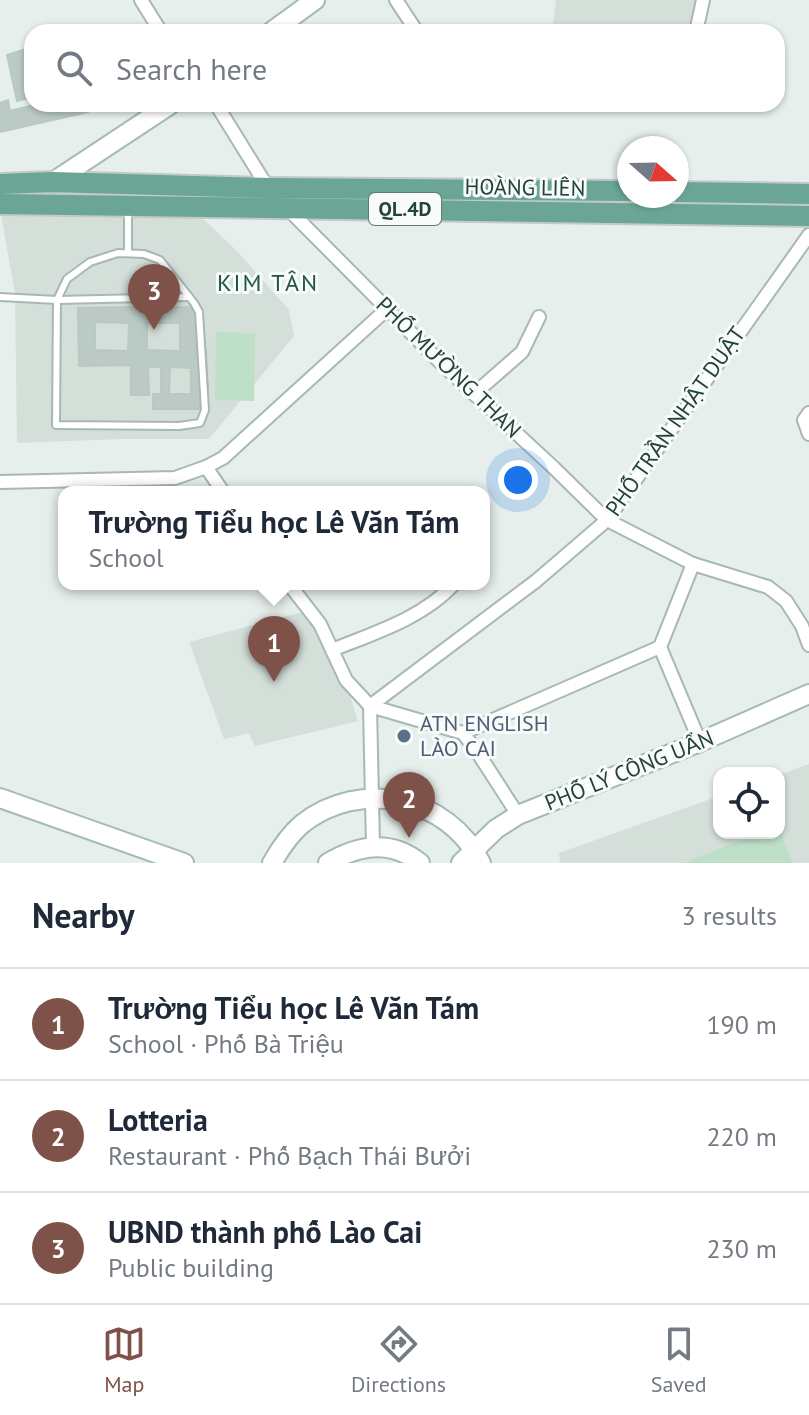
<!DOCTYPE html>
<html lang="en">
<head>
<meta charset="utf-8">
<style>
  :root { --surface:#fff; --page:#f2f2f3; --text:#1f2937; --muted:#747a83; --line:#e0e1e3; --accent:#7f5249 }
  body { margin:0; font-family:"PT Sans",sans-serif; background:var(--page); color:var(--text) }
  .controls { position:absolute; right:24px; bottom:24px; display:grid; overflow:hidden; border-radius:16px; box-shadow:0 2px 6px #0004 }
  .controls button { width:72px; height:72px; display:grid; place-items:center; padding:0; border:0; border-bottom:2px solid var(--line); background:var(--surface); color:var(--text); font:40px sans-serif }
  .compass { position:absolute; left:617px; top:136px; width:72px; height:72px; border-radius:50%; background:var(--surface); box-shadow:0 2px 6px #0004; rotate:110deg }
  .you { position:absolute; left:518px; top:480px; width:28px; height:28px; margin:-20px; border:6px solid #fff; border-radius:50%; background:#1a73e8; box-shadow:0 0 0 12px #1a73e833 }
  .badge { display:grid; place-items:center; width:52px; height:52px; border-radius:50%; background:var(--accent); color:#fff; font-size:26px; font-weight:700 }
  .pin { position:absolute; translate:-50% -66px; filter:drop-shadow(0 2px 4px #0008) }
  .pin::after { content:''; position:absolute; top:42px; width:28px; height:24px; background:inherit; clip-path:polygon(0 0,100% 0,50% 100%) }
  .popup { position:absolute; left:58px; top:486px; width:432px; height:104px; box-sizing:border-box; display:grid; place-content:center; border-radius:16px; background:var(--surface); filter:drop-shadow(0 2px 6px #0005); font-size:26px; white-space:nowrap; color:var(--muted) }
  .popup b { font-size:30px; color:var(--text) }
  .popup::after { content:''; position:absolute; left:50%; top:100%; margin-left:-16px; border:16px solid transparent; border-top-color:var(--surface) }
  .list { margin:0; padding:0; list-style:none }
  h2 { display:flex; justify-content:space-between; align-items:center; height:104px; margin:0; padding:0 32px; font-size:34px }
  h2 small { font-size:26px; font-weight:400; color:var(--muted) }
  .list li { display:grid; grid-template-columns:52px 1fr auto; gap:24px; align-items:center; box-sizing:border-box; height:112px; padding:0 32px; border-top:2px solid var(--line) }
  .list b { display:block; font-size:30px; white-space:nowrap }
  .list p { margin:0; font-size:26px; white-space:nowrap; color:var(--muted) }
  .list em { font-size:26px; font-style:normal; color:var(--muted) }
  .icon { flex:none; width:44px; height:44px; fill:none; stroke:currentColor; stroke-width:2; stroke-linecap:round; stroke-linejoin:round }
  .map { position:relative; flex:none; width:809px; height:863px; overflow:hidden }
  .search { position:absolute; background:var(--surface); box-shadow:0 2px 6px #0004; left:24px; right:24px; top:24px; height:88px; display:flex; align-items:center; gap:20px; box-sizing:border-box; padding:0 28px; border-radius:24px; color:var(--muted); font-size:30px }
  .sheet { height:440px; background:var(--surface) }
  nav { display:flex; justify-content:space-around; align-items:center; box-sizing:border-box; height:112px; border-top:2px solid var(--line); background:var(--surface); font-size:22px; color:var(--muted) }
  nav a { display:grid; justify-items:center; gap:4px }
  nav .on { color:var(--accent) }
  .map>svg:first-child { display:block }
  .built { fill:#d4dfda }
  .green { fill:#bfe0c8 }
  .building { fill:#bbcac4; stroke:#b8c9c2; stroke-width:2; fill-rule:evenodd }
  .lines { fill:none; stroke-linecap:round; stroke-linejoin:round }
  .lane-casing { stroke:#a8b8b2; stroke-width:10 }
  .street-casing { stroke:#a8b8b2; stroke-width:16 }
  .secondary-casing { stroke:#a4bbb3; stroke-width:22 }
  .primary-casing { stroke:#c2cac8; stroke-width:24 }
  .lane { stroke:#fff; stroke-width:6 }
  .street { stroke:#fff; stroke-width:12 }
  .secondary { stroke:#fff; stroke-width:18 }
  .primary { stroke:#6aa596; stroke-width:20 }
  .service-dot { fill:#5c6f8a; stroke:#f7fbf9; stroke-width:3 }
  .labels { text-anchor:middle; stroke-width:6; stroke-linejoin:round; paint-order:stroke }
  .shield { fill:#f7fbf9; stroke:#637a73; stroke-width:2 }
  .shield-label { font-size:20px; font-weight:bold; fill:#24423a }
  .street-label { font-size:22px; fill:#24423a; stroke:#f7fbf9 }
  .service-label { font-size:22px; fill:#4e5e75; stroke:#f7fbf9; text-anchor:start }
  .neighbourhood-label { font-size:24px; letter-spacing:2px; fill:#1f5548; stroke:#f7fbf9 }
</style>
</head>
<body>
<div class="map">
<svg width="809" height="863" viewBox="0 0 809 863">
  <rect width="100%" height="100%" fill="#e6efeb"/>
  <g class="built">
    <path d="M556,0H697L695,32H552Z"/>
    <path d="M197,213L238,252L289,310L294,336L209,439H123L17,443L15,294L1,214Z"/>
    <path d="M314,609L333,643L358,721L255,746L249,733L224,739L189,642Z"/>
    <path d="M809,764V863H560L559,853L719,796V833H779V775Z"/>
  </g>
  <g class="green">
    <path d="M216,332L255,333L254,401L215,400Z"/>
    <path d="M779,829L793,863H683L759,833H779Z"/>
  </g>
  <g class="building">
    <path d="M32,47V97L17,101L7,55Z"/>
    <path d="M8,100L10,111L38,104H86L88,112L0,132V103Z"/>
    <path d="M147,298V308L195,307L196,350H206L208,393H204V409H153V394H161V367H148L149,395H131V365L79,366L78,308L134,307V299ZM95,322L129,323L128,351L95,350ZM147,323H180V351L147,350ZM170,367L191,368V394H169Z"/>
  </g>
  <g class="lines">
    <defs>
      <g id="lane">
        <path d="M537,32L538,29"/>
        <path d="M118,253L144,254L160,260L194,303L199,312L205,410L200,423L179,426L56,425L57,300L67,279L90,262Z"/>
        <path d="M128,253V208"/>
        <path d="M0,297L57,300L189,297"/>
      </g>
      <g id="street">
        <path d="M141,0L161,32"/>
        <path d="M396,0L417,32"/>
        <path d="M696,32L703,0"/>
        <path d="M216,104L268,188"/>
        <path d="M286,207L443,365L554,468L607,520L693,564L768,587L786,601L802,626L809,645"/>
        <path d="M474,394L522,352L539,317"/>
        <path d="M809,413L804,420L809,434"/>
        <path d="M206,467L223,492"/>
        <path d="M0,482L175,478L206,467L223,458L387,309"/>
        <path d="M289,584L320,624L346,680L370,706L373,846"/>
        <path d="M660,647L700,742"/>
        <path d="M332,650C374,633 423,618 454,584"/>
        <path d="M370,706L536,581L607,520L809,235"/>
        <path d="M370,706L463,733L478,753L518,815"/>
        <path d="M463,733L660,647L693,564"/>
      </g>
      <g id="secondary">
        <path d="M271,32L315,0"/>
        <path d="M53,182L171,104"/>
        <path d="M0,798L184,863"/>
        <path d="M272,863C280,849 289,835 302,824C360,778 448,796 481,863"/>
        <path d="M328,863C358,845 391,839 420,863"/>
        <path d="M461,863L496,829L518,815L700,742L809,694"/>
      </g>
      <g id="primary">
        <path d="M0,184L53,182L268,188L629,191"/>
        <path d="M677,192L809,194"/>
        <path d="M0,204L809,216"/>
      </g>
    </defs>
    <use href="#lane" class="lane-casing"/>
    <use href="#street" class="street-casing"/>
    <use href="#secondary" class="secondary-casing"/>
    <use href="#primary" class="primary-casing"/>
    <use href="#lane" class="lane"/>
    <use href="#street" class="street"/>
    <use href="#secondary" class="secondary"/>
    <use href="#primary" class="primary"/>
  </g>
  <circle class="service-dot" cx="404" cy="736" r="8"/>
  <g class="labels">
    <rect class="shield" x="369" y="193" width="72" height="32" rx="6"/>
    <g class="shield-label">
      <text x="405" y="216">QL.4D</text>
    </g>
    <g class="street-label">
      <text transform="translate(525 187) rotate(1)" y="8">HOÀNG LIÊN</text>
      <text transform="translate(449 367) rotate(44)" y="8">PHỐ MƯỜNG THAN</text>
      <text transform="translate(675 421) rotate(-55)" y="8">PHỐ TRẦN NHẬT DUẬT</text>
      <text transform="translate(629 770) rotate(-22)" y="8">PHỐ LÝ CÔNG UẨN</text>
    </g>
    <g class="service-label">
      <text x="420" y="731">ATN ENGLISH<tspan x="420" dy="25">LÀO CAI</tspan></text>
    </g>
    <g class="neighbourhood-label">
      <text x="268" y="291">KIM TÂN</text>
    </g>
  </g>
</svg>
<div class="controls">
<button><svg class="icon" aria-label="locate" viewBox="0 0 24 24"><circle cx="12" cy="12" r="6"/><path d="M12 2v4M12 18v4M2 12h4M18 12h4"/></svg></button>
</div>
<svg class="compass" viewBox="-18 -18 36 36"><path d="M0-13l5 13h-10z" fill="#e53935"/><path d="M0 13l5-13h-10z" fill="#747a83"/></svg>
<div class="you"></div>
<div class="pin badge" style="left:274px;top:682px">1</div>
<div class="popup"><b>Trường Tiểu học Lê Văn Tám</b>School</div>
<div class="pin badge" style="left:409px;top:838px">2</div>
<div class="pin badge" style="left:154px;top:330px">3</div>
<div class="search"><svg class="icon" aria-label="search" viewBox="0 0 24 24"><circle cx="10" cy="10" r="6"/><path d="M15 15l6 6"/></svg>Search here</div>
</div>
<section class="sheet">
<h2>Nearby<small>3 results</small></h2>
<ul class="list">
<li><span class="badge">1</span><div><b>Trường Tiểu học Lê Văn Tám</b><p>School · Phố Bà Triệu</p></div><em>190 m</em></li>
<li><span class="badge">2</span><div><b>Lotteria</b><p>Restaurant · Phố Bạch Thái Bưởi</p></div><em>220 m</em></li>
<li><span class="badge">3</span><div><b>UBND thành phố Lào Cai</b><p>Public building</p></div><em>230 m</em></li>
</ul>
</section>
<nav>
<a class="on"><svg class="icon" aria-label="map" viewBox="0 0 24 24"><path d="M3 6l6-2 6 2 6-2v14l-6 2-6-2-6 2zM9 4v14M15 6v14"/></svg>Map</a>
<a><svg class="icon" aria-label="directions" viewBox="0 0 24 24"><path d="M12 3l9 9-9 9-9-9zM9 14v-3h6M13 9l2 2-2 2"/></svg>Directions</a>
<a><svg class="icon" aria-label="saved" viewBox="0 0 24 24"><path d="M7 4h10v16l-5-4-5 4z"/></svg>Saved</a>
</nav>
</body>
</html>
